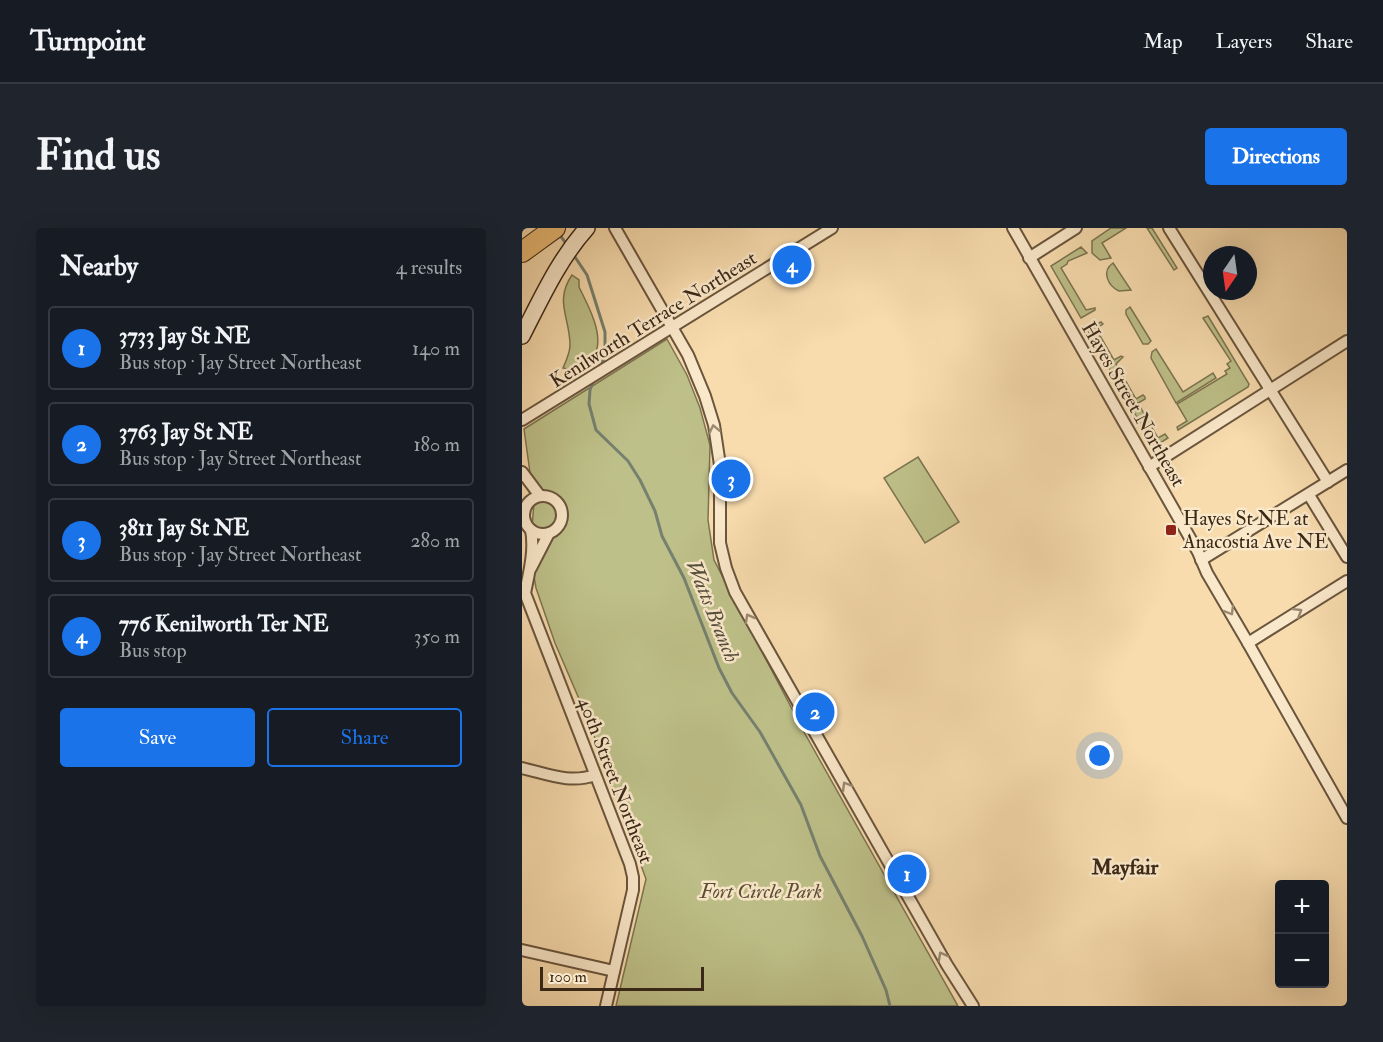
<!DOCTYPE html>
<html lang="en">
<head>
<meta charset="utf-8">
<style>
  :root { --surface:#171b24; --page:#20242c; --text:#f1f3f6; --muted:#9ea1a6; --line:#363941; --accent:#1a73e8 }
  body { margin:0; font-family:"IM FELL Double Pica",serif; background:var(--page); color:var(--text) }
  .controls { position:absolute; right:18px; bottom:18px; display:grid; overflow:hidden; border-radius:6px; box-shadow:0 6px 24px #0002 }
  .controls button { width:54px; height:54px; display:grid; place-items:center; padding:0; border:0; border-bottom:2px solid var(--line); background:var(--surface); color:var(--text); font:30px sans-serif }
  .compass { position:absolute; left:681px; top:18px; width:54px; height:54px; border-radius:50%; background:var(--surface); box-shadow:0 6px 24px #0002; rotate:193deg }
  .scale { position:absolute; left:18px; bottom:15px; width:164px; box-sizing:border-box; padding-left:6px; border:3px solid #3b2817; border-top:0; font-size:16px; line-height:21px; white-space:nowrap; color:#3b2817; -webkit-text-stroke:4px #fae8ca; paint-order:stroke }
  .you { position:absolute; left:578px; top:528px; width:21px; height:21px; margin:-15px; border:4px solid #fff; border-radius:50%; background:#1a73e8; box-shadow:0 0 0 9px #1a73e833 }
  .badge { display:grid; place-items:center; width:39px; height:39px; border-radius:50%; background:var(--accent); color:#fff; font-size:20px; font-weight:700 }
  .pin { position:absolute; translate:-50% -50%; border:3px solid #fff; box-shadow:0 2px 6px #0006 }
  .list { margin:0; padding:0; list-style:none }
  h2 { display:flex; justify-content:space-between; align-items:center; height:78px; margin:0; padding:0 24px; font-size:26px }
  h2 small { font-size:20px; font-weight:400; color:var(--muted) }
  .list li { display:grid; grid-template-columns:39px 1fr auto; gap:18px; align-items:center; box-sizing:border-box; height:84px; margin:0 12px 12px; padding:0 12px; border:2px solid var(--line); border-radius:6px }
  .list b { display:block; font-size:22px; white-space:nowrap }
  .list p { margin:0; font-size:20px; white-space:nowrap; color:var(--muted) }
  .list em { font-size:20px; font-style:normal; color:var(--muted) }
  .actions { display:flex; gap:12px; padding:18px 24px }
  .actions a { flex:1; padding:14px 0; border:2px solid var(--accent); border-radius:6px; text-align:center; font-size:21px; color:var(--accent) }
  .actions .main { background:var(--accent); color:#fff }
  .map { position:relative; flex:none; width:825px; height:778px; overflow:hidden; border-radius:6px }
  header { display:flex; align-items:center; gap:36px; box-sizing:border-box; height:84px; padding:0 30px; background:var(--surface); border-bottom:2px solid var(--line) }
  header strong { font-size:28px }
  nav { display:flex; gap:33px; margin-inline-start:auto; font-size:21px }
  .intro { display:flex; align-items:center; justify-content:space-between; box-sizing:border-box; height:144px; padding:0 36px }
  h1 { margin:0; font-size:42px }
  .button { padding:15px 27px; border-radius:6px; background:var(--accent); color:#fff; font-size:21px; font-weight:700 }
  main { display:flex; gap:36px; padding:0 36px }
  aside { flex:1; background:var(--surface); border-radius:6px; box-shadow:0 6px 24px #0002 }
  .map>svg:first-child { display:block }
  .green { fill:#bec089; stroke:#7c7450; stroke-width:1.5 }
  .lines { fill:none; stroke-linecap:round; stroke-linejoin:round }
  .stream { stroke:#76816f; stroke-width:3 }
  .street-casing { stroke:#6a553d; stroke-width:14 }
  .secondary-casing { stroke:#3b2817; stroke-width:18 }
  .highway-casing { stroke:#3b2817; stroke-width:22 }
  .street { stroke:#fae8ca; stroke-width:10 }
  .secondary { stroke:#fae8ca; stroke-width:15 }
  .highway { stroke:#ecbe77; stroke-width:20 }
  .oneway { stroke:#9a8870 }
  .poi-dot { fill:#8f2418; stroke:#fae8ca; stroke-width:2 }
  .labels { text-anchor:middle; stroke-width:5; stroke-linejoin:round; paint-order:stroke }
  .street-label { font-size:20px; fill:#3b2817; stroke:#fae8ca }
  .poi-label { font-size:20px; fill:#3b2817; stroke:#fae8ca; text-anchor:start }
  .park-label { font-size:20px; font-style:italic; fill:#5c4e34; stroke:#fae8ca }
  .water-label { font-size:21px; font-style:italic; fill:#544d3c; stroke:#fae8ca }
  .neighbourhood-label { font-size:21px; font-weight:bold; fill:#3b2817; stroke:#fae8ca }
</style>
</head>
<body>
<header>
<strong>Turnpoint</strong>
<nav><a>Map</a><a>Layers</a><a>Share</a></nav>
</header>
<div class="intro"><h1>Find us</h1><a class="button">Directions</a></div>
<main>
<aside>
<h2>Nearby<small>4 results</small></h2>
<ul class="list">
<li><span class="badge">1</span><div><b>3733 Jay St NE</b><p>Bus stop · Jay Street Northeast</p></div><em>140 m</em></li>
<li><span class="badge">2</span><div><b>3763 Jay St NE</b><p>Bus stop · Jay Street Northeast</p></div><em>180 m</em></li>
<li><span class="badge">3</span><div><b>3811 Jay St NE</b><p>Bus stop · Jay Street Northeast</p></div><em>280 m</em></li>
<li><span class="badge">4</span><div><b>776 Kenilworth Ter NE</b><p>Bus stop</p></div><em>350 m</em></li>
</ul>
<div class="actions"><a class="main">Save</a><a>Share</a></div>
</aside>
<div class="map">
<svg width="825" height="778" viewBox="0 0 825 778">
  <rect width="100%" height="100%" fill="#f8dcae"/>
  <filter id="stains"><feTurbulence type="fractalNoise" baseFrequency=".00333" numOctaves="4"/><feColorMatrix values="0 0 0 0 .2 0 0 0 0 .09 0 0 0 0 .02 0 0 0 .5 -.17"/></filter>
  <radialGradient id="worn" r=".72"><stop offset=".6" stop-color="#630" stop-opacity="0"/><stop offset="1" stop-color="#630" stop-opacity=".3"/></radialGradient>
  <g class="green">
    <path d="M589,0H604L580,15L589,30L578,32L570,25V13Z"/>
    <path d="M625,0H630L655,40L652,42Z"/>
    <path d="M559,19L565,25L546,33L545,36L539,40L564,82L573,80V82L559,90L529,38Z"/>
    <path d="M591,35L609,62L597,63C586,58 579,43 591,35Z"/>
    <path d="M50,47L57,52V59C70,86 93,125 55,143L41,140C44,133 48,125 48,117C48,90 32,73 50,47Z"/>
    <path d="M608,79L629,113L626,116H621L604,86V82Z"/>
    <path d="M686,88L727,156L726,159L656,202L655,199L665,193L655,176L705,146L703,143L708,140L705,136L709,133L681,90Z"/>
    <path d="M579,94L581,96L574,101L592,132L599,128L601,129L594,136L614,171L621,167L623,169V171L616,175L636,210L643,206L646,210L635,217L630,216L565,101Z"/>
    <path d="M145,111L165,147L178,180L188,217L186,292L192,332L282,504L436,778H94L124,651L67,494L33,415L14,360L8,326L12,274L2,201Z"/>
    <path d="M634,121L661,164L691,145L694,150L654,175L629,130L630,124Z"/>
    <path d="M396,229L437,294L403,315L362,250Z"/>
  </g>
  <g class="lines">
    <g class="stream">
      <path d="M37,6L46,18"/>
      <path d="M51,26L65,47L83,104V128L77,140"/>
      <path d="M72,152L68,162L67,176L74,202L106,233L118,252L133,283L140,308L162,350L197,440L210,465L238,504L279,577L298,628L340,708L364,762L368,778"/>
    </g>
    <defs>
      <g id="street">
        <path d="M93,0L166,127L183,168L192,197L198,237V315L204,340L213,364L425,737L451,778"/>
        <path d="M491,0L676,324L685,345L726,415L825,590"/>
        <path d="M647,0L806,254"/>
        <path d="M507,30L554,0"/>
        <path d="M0,192L310,0"/>
        <path d="M627,239L825,113"/>
        <path d="M0,244L18,268"/>
        <path d="M787,267L825,329"/>
        <circle cx="21" cy="287" r="19"/>
        <path d="M9,302C13,322 7,345 3,365L108,636L111,649V662L84,778"/>
        <path d="M679,332L825,242"/>
        <path d="M9,340L27,305"/>
        <path d="M726,415L825,353"/>
        <path d="M0,540C26,546 48,556 73,547"/>
        <path d="M0,722L92,743"/>
      </g>
      <path id="secondary" d="M0,108C19,71 37,31 65,0"/>
      <path id="highway" d="M0,24L33,0"/>
    </defs>
    <use href="#street" class="street-casing"/>
    <use href="#secondary" class="secondary-casing"/>
    <use href="#highway" class="highway-casing"/>
    <use href="#street" class="street"/>
    <use href="#secondary" class="secondary"/>
    <use href="#highway" class="highway"/>
  </g>
  <defs><path id="oneway-chevron" d="M-2-3.5L2.5 0L-2 3.5" fill="none" stroke-width="1.6" stroke-linecap="round" stroke-linejoin="round" transform="scale(1.5)"/></defs>
  <g class="oneway">
    <use href="#oneway-chevron" transform="translate(192 201) rotate(-102)"/>
    <use href="#oneway-chevron" transform="translate(708 383) rotate(60)"/>
    <use href="#oneway-chevron" transform="translate(776 384) rotate(-32)"/>
    <use href="#oneway-chevron" transform="translate(227 390) rotate(-119)"/>
    <use href="#oneway-chevron" transform="translate(324 558) rotate(-120)"/>
    <use href="#oneway-chevron" transform="translate(420 728) rotate(-119)"/>
  </g>
  <rect class="poi-dot" x="643" y="296" width="12" height="12" rx="3"/>
  <g class="labels">
    <g class="street-label">
      <text transform="translate(131 91) rotate(-32)" y="7">Kenilworth Terrace Northeast</text>
      <text transform="translate(612 176) rotate(60)" y="7">Hayes Street Northeast</text>
      <text transform="translate(94 552) rotate(69)" y="7">40th Street Northeast</text>
    </g>
    <g class="poi-label">
      <text x="661" y="297">Hayes St NE at<tspan x="661" dy="23">Anacostia Ave NE</tspan></text>
    </g>
    <g class="park-label">
      <text x="239" y="670">Fort Circle Park</text>
    </g>
    <g class="water-label">
      <text transform="translate(191 383) rotate(68)" y="7">Watts Branch</text>
    </g>
    <g class="neighbourhood-label">
      <text x="603" y="646">Mayfair</text>
    </g>
  </g>
  <rect width="100%" height="100%" filter="url(#stains)"/>
  <rect width="100%" height="100%" fill="url(#worn)"/>
</svg>
<div class="controls">
<button>+</button>
<button>−</button>
</div>
<svg class="compass" viewBox="-18 -18 36 36"><path d="M0-13l5 13h-10z" fill="#e53935"/><path d="M0 13l5-13h-10z" fill="#9ea1a6"/></svg>
<div class="scale">100 m</div>
<div class="you"></div>
<div class="pin badge" style="left:385px;top:646px">1</div>
<div class="pin badge" style="left:293px;top:484px">2</div>
<div class="pin badge" style="left:209px;top:251px">3</div>
<div class="pin badge" style="left:270px;top:37px">4</div>
</div>
</main>
</body>
</html>
